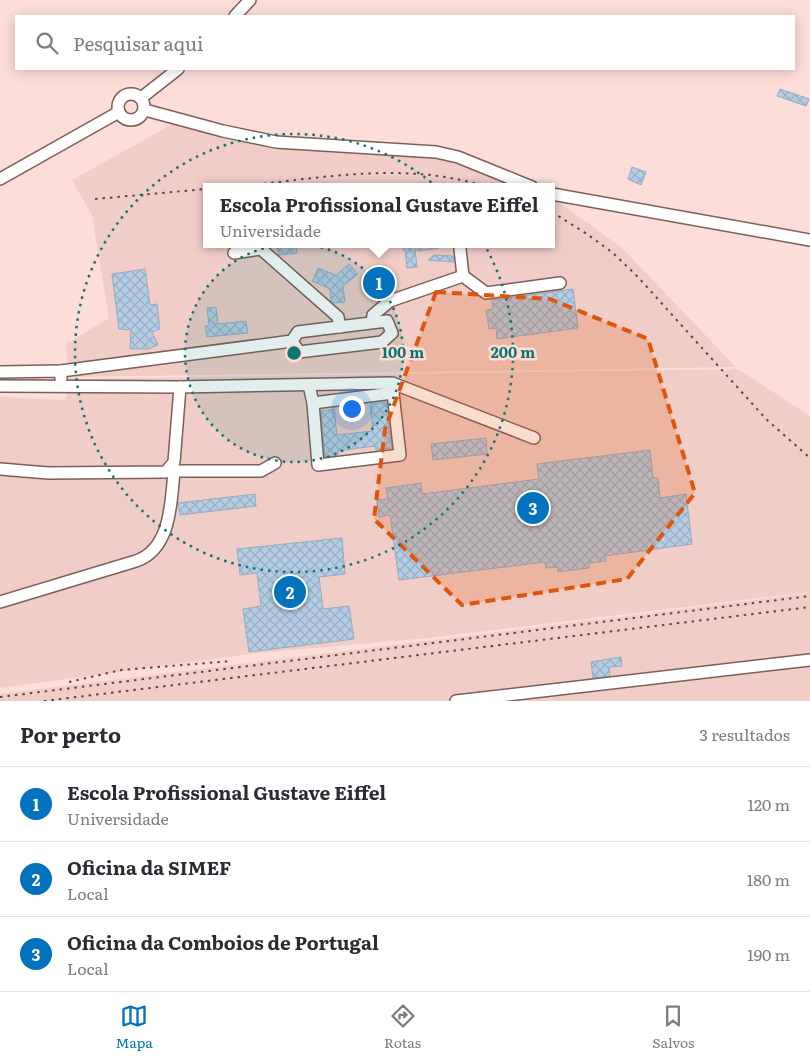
<!DOCTYPE html>
<html lang="pt">
<head>
<meta charset="utf-8">
<style>
  :root { --surface:#fff; --page:#f2f2f3; --text:#2b2b33; --muted:#7c7c81; --line:#e1e1e2; --accent:#0272bc }
  body { margin:0; font-family:Literata,serif; background:var(--page); color:var(--text) }
  .you { position:absolute; left:351px; top:408px; width:18px; height:18px; margin:-12px; border:4px solid #fff; border-radius:50%; background:#1a73e8; box-shadow:0 0 0 8px #1a73e833 }
  .badge { display:grid; place-items:center; width:32px; height:32px; border-radius:50%; background:var(--accent); color:#fff; font-size:16px; font-weight:700 }
  .pin { position:absolute; translate:-50% -50%; border:2px solid #fff; box-shadow:0 1px 5px #0006 }
  .popup { position:absolute; left:203px; top:183px; width:352px; height:65px; box-sizing:border-box; display:grid; place-content:center; border-radius:0px; background:var(--surface); filter:drop-shadow(0 1px 4px #0005); font-size:16px; white-space:nowrap; color:var(--muted) }
  .popup b { font-size:19px; color:var(--text) }
  .popup::after { content:''; position:absolute; left:50%; top:100%; margin-left:-10px; border:10px solid transparent; border-top-color:var(--surface) }
  .list { margin:0; padding:0; list-style:none }
  h2 { display:flex; justify-content:space-between; align-items:center; height:65px; margin:0; padding:0 20px; font-size:21px }
  h2 small { font-size:16px; font-weight:400; color:var(--muted) }
  .list li { display:grid; grid-template-columns:32px 1fr auto; gap:15px; align-items:center; box-sizing:border-box; height:75px; padding:0 20px; border-top:1px solid var(--line) }
  .list b { display:block; font-size:19px; white-space:nowrap }
  .list p { margin:0; font-size:16px; white-space:nowrap; color:var(--muted) }
  .list em { font-size:16px; font-style:normal; color:var(--muted) }
  .icon { flex:none; width:28px; height:28px; fill:none; stroke:currentColor; stroke-width:2; stroke-linecap:round; stroke-linejoin:round }
  .map { position:relative; flex:none; width:810px; height:701px; overflow:hidden }
  .search { position:absolute; background:var(--surface); box-shadow:0 2px 12px #0003; left:15px; right:15px; top:15px; height:55px; display:flex; align-items:center; gap:12px; box-sizing:border-box; padding:0 18px; border-radius:0px; color:var(--muted); font-size:19px }
  .sheet { height:290px; background:var(--surface) }
  nav { display:flex; justify-content:space-around; align-items:center; box-sizing:border-box; height:70px; border-top:1px solid var(--line); background:var(--surface); font-size:14px; color:var(--muted) }
  nav a { display:grid; justify-items:center; gap:2px }
  nav .on { color:var(--accent) }
  .map>svg:first-child { display:block }
  .built { fill:#f1cdc7 }
  .building { fill:url(#building-cross-hatch); stroke:#94abc3 }
  .lines { fill:none; stroke-linecap:round; stroke-linejoin:round }
  .minor-casing { stroke:#7e5e59; stroke-width:14 }
  .minor { stroke:#fff; stroke-width:11 }
  .rail { stroke:#564542; stroke-width:2; stroke-dasharray:2.5 5; stroke-linecap:butt }
  .marked { fill:#de550c; fill-opacity:0.2; stroke:#de550c; stroke-width:4; stroke-dasharray:10 6; stroke-linejoin:round }
  .ring { fill:none; stroke:#0f766e; stroke-width:2.5; stroke-dasharray:2.5 5 }
  .centre { fill:#0f766e; stroke:#fcddd8; stroke-width:2.5 }
  .ring-label { font-size:15px; text-anchor:middle; font-weight:bold; fill:#0f766e; stroke:#fcddd8; stroke-width:5; stroke-linejoin:round; paint-order:stroke }
</style>
</head>
<body>
<div class="map">
<svg width="810" height="701" viewBox="0 0 810 701">
  <defs>
    <pattern id="building-cross-hatch" width="8" height="8" patternUnits="userSpaceOnUse" patternTransform="scale(1.25)"><rect width="8" height="8" fill="#b4cde5"/><path d="M0 0l8 8M0 8l8-8" fill="none" stroke="#9aafc3"/></pattern>
  </defs>
  <rect width="100%" height="100%" fill="#fcddd8"/>
  <g class="built">
    <path d="M178,121L280,146L420,155L460,162L521,187H206V244H552V199L559,202L622,248L736,367L68,377L66,344L109,318L92,215L72,180Z"/>
    <path d="M738,369L810,416V592L428,638L257,653L0,688V397L66,400L68,379Z"/>
    <path d="M810,593V701H0V694Z"/>
  </g>
  <g class="building">
    <path d="M780,89L809,99L806,106L777,96Z"/>
    <path d="M632,167L646,172L641,185L628,179Z"/>
    <path d="M276,244H296L297,253L279,255Z"/>
    <path d="M402,244H439V248L419,251L415,249L417,267L407,268L405,250H403Z"/>
    <path d="M434,255L453,256L454,262L428,260Z"/>
    <path d="M349,264L358,274L343,286L345,302L334,303L331,301L330,289L312,281L314,278L318,268L336,275Z"/>
    <path d="M145,269L150,305L157,304L160,329L152,332L158,345L148,349H130L131,330L119,329L112,274Z"/>
    <path d="M573,289L578,328L497,339L496,328L489,329L486,310L493,309L492,300Z"/>
    <path d="M216,307L218,324L246,321L248,333L207,337L205,326L209,325L207,308Z"/>
    <path d="M386,402L392,448L376,450L375,446L338,451V455L325,457L321,411L334,409L337,435L373,431L370,404Z"/>
    <path d="M486,438L487,454L433,460L431,444Z"/>
    <path d="M650,450L653,478H658L660,498L686,494L692,544L605,556L606,561L589,563V568L558,572L557,567L546,568L545,562L399,580L390,515L379,517L377,500L388,499L386,488L421,483L422,494L539,479L537,464Z"/>
    <path d="M255,494L256,506L180,515L178,503Z"/>
    <path d="M342,538L345,574L319,577L323,609L349,606L354,639L249,652L243,609L261,606L257,573L240,575L237,549Z"/>
    <path d="M621,657L622,666L609,667L610,676L593,678L591,662Z"/>
  </g>
  <g class="lines">
    <defs>
      <g id="minor">
        <path d="M235,16L250,0"/>
        <circle cx="131" cy="107" r="13"/>
        <path d="M141,98L178,69"/>
        <path d="M145,110L223,131L276,142L436,152L458,157L532,187"/>
        <path d="M0,179L119,112"/>
        <path d="M552,194L810,240"/>
        <path d="M460,249L463,276"/>
        <path d="M234,253L261,249L338,317L340,327"/>
        <path d="M387,321L392,333L382,342L299,352L292,341L298,332Z"/>
        <path d="M372,322L373,315L390,301L463,276L486,293L560,283"/>
        <path d="M61,371L292,341"/>
        <path d="M0,372L61,371V379"/>
        <path d="M309,385L313,403L393,393L392,386"/>
        <path d="M0,386L178,387L392,383L534,438"/>
        <path d="M313,403L318,465L400,455L393,393"/>
        <path d="M0,469L48,473L166,472L174,462L180,387"/>
        <path d="M174,471H261L275,463"/>
        <path d="M0,602L136,561C171,549 171,503 174,471L169,468"/>
        <path d="M456,701L810,660"/>
      </g>
    </defs>
    <use href="#minor" class="minor-casing"/>
    <use href="#minor" class="minor"/>
    <g class="rail">
      <path d="M234,187C315,179 407,160 486,187"/>
      <path d="M95,199L206,189"/>
      <path d="M552,212L587,234L613,253L638,277L766,419L810,458"/>
      <path d="M69,682L121,670L232,661"/>
      <path d="M0,697L810,596"/>
      <path d="M44,701L810,607"/>
    </g>
  </g>
  <path class="marked" d="M436,292L550,299L648,339L695,493L627,579L462,605L374,519L385,429Z"/>
  <circle cx="294" cy="353" r="109" fill="#0f766e" fill-opacity=".12"/>
  <g class="ring">
    <circle cx="294" cy="353" r="109"/>
    <circle cx="294" cy="353" r="219"/>
  </g>
  <circle cx="294" cy="353" r="8" class="centre"/>
  <g class="ring-label">
    <text x="403" y="358">100 m</text>
    <text x="513" y="358">200 m</text>
  </g>
</svg>
<div class="you"></div>
<div class="pin badge" style="left:379px;top:283px">1</div>
<div class="popup"><b>Escola Profissional Gustave Eiffel</b>Universidade</div>
<div class="pin badge" style="left:290px;top:592px">2</div>
<div class="pin badge" style="left:533px;top:508px">3</div>
<div class="search"><svg class="icon" aria-label="search" viewBox="0 0 24 24"><circle cx="10" cy="10" r="6"/><path d="M15 15l6 6"/></svg>Pesquisar aqui</div>
</div>
<section class="sheet">
<h2>Por perto<small>3 resultados</small></h2>
<ul class="list">
<li><span class="badge">1</span><div><b>Escola Profissional Gustave Eiffel</b><p>Universidade</p></div><em>120 m</em></li>
<li><span class="badge">2</span><div><b>Oficina da SIMEF</b><p>Local</p></div><em>180 m</em></li>
<li><span class="badge">3</span><div><b>Oficina da Comboios de Portugal</b><p>Local</p></div><em>190 m</em></li>
</ul>
</section>
<nav>
<a class="on"><svg class="icon" aria-label="map" viewBox="0 0 24 24"><path d="M3 6l6-2 6 2 6-2v14l-6 2-6-2-6 2zM9 4v14M15 6v14"/></svg>Mapa</a>
<a><svg class="icon" aria-label="directions" viewBox="0 0 24 24"><path d="M12 3l9 9-9 9-9-9zM9 14v-3h6M13 9l2 2-2 2"/></svg>Rotas</a>
<a><svg class="icon" aria-label="saved" viewBox="0 0 24 24"><path d="M7 4h10v16l-5-4-5 4z"/></svg>Salvos</a>
</nav>
</body>
</html>
